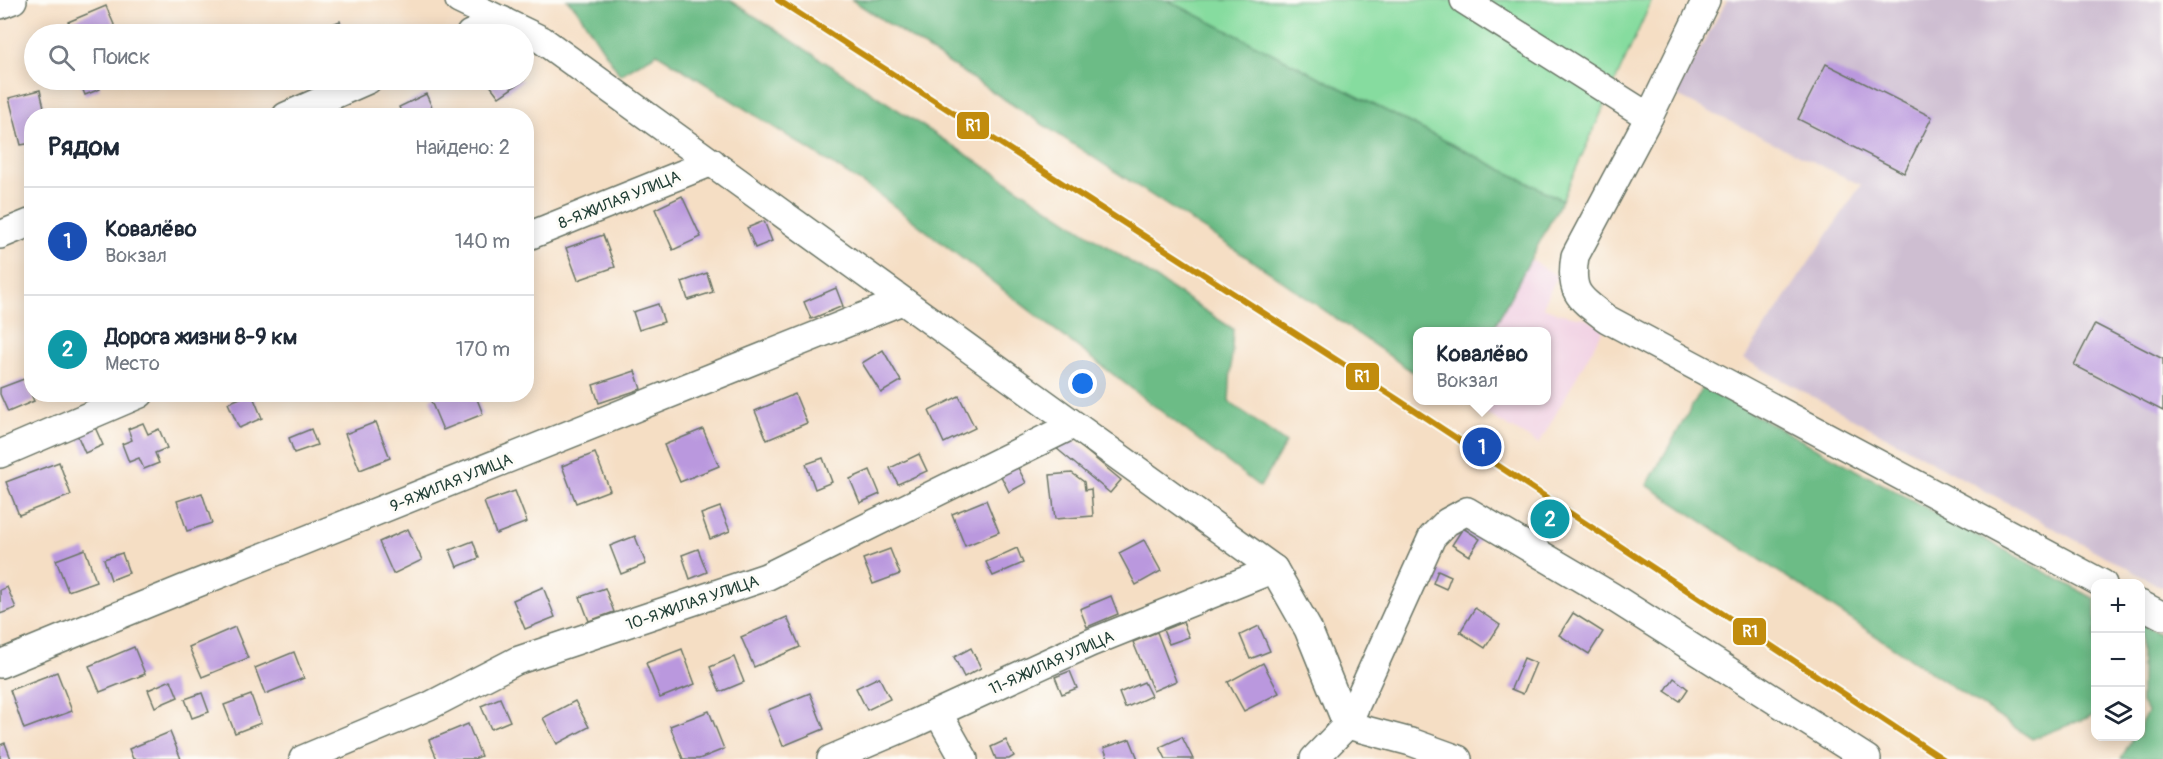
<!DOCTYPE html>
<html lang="ru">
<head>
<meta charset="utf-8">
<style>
  :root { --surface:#fff; --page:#f2f2f3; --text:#1f2937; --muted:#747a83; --line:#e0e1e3; --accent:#ea580c }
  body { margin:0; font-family:Pangolin,sans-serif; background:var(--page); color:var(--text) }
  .controls { position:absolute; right:18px; bottom:18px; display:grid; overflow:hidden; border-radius:12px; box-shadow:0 3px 15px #0003 }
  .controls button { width:54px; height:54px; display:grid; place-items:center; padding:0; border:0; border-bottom:2px solid var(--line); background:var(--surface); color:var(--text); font:30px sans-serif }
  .you { position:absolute; left:1083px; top:384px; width:21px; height:21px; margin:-15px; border:4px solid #fff; border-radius:50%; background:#1a73e8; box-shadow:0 0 0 9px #1a73e833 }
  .badge { display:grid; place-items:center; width:39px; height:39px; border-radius:50%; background:var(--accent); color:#fff; font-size:20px; font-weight:700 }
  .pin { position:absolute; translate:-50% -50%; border:3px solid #fff; box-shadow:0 2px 6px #0006 }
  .popup { position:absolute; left:1413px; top:327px; width:138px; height:78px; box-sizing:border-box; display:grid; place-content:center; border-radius:12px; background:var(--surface); filter:drop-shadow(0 2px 4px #0005); font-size:20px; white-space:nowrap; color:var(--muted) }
  .popup b { font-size:22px; color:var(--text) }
  .popup::after { content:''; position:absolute; left:50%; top:100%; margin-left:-12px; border:12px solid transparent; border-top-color:var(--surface) }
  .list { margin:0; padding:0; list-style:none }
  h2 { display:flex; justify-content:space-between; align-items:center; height:78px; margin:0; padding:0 24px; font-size:26px }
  h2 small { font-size:20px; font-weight:400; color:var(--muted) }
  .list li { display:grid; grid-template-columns:39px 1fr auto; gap:18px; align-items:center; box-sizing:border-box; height:108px; padding:0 24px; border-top:2px solid var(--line) }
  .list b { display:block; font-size:22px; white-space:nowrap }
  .list p { margin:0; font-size:20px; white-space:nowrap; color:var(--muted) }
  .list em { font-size:20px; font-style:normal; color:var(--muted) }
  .icon { flex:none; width:33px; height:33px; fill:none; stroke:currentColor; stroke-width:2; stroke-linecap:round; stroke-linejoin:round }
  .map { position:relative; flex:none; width:2163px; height:759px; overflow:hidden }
  .search { position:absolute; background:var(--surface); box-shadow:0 3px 15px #0003; left:24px; top:24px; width:510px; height:66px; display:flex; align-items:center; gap:15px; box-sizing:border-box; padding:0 21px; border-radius:33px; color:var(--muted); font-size:22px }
  .panel { position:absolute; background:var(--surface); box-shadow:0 3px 15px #0003; left:24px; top:108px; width:510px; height:294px; border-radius:24px }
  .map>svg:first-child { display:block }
  .built { fill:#f1d0e3 }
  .industrial { fill:#cebed1 }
  .green { fill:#86dc9f; stroke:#528c6a; stroke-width:1.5 }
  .forest { fill:#6cbc86; stroke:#467c5d; stroke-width:1.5 }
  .building { fill:#ba98de }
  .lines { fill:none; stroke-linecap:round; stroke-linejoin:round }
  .minor-casing { stroke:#6a7566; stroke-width:30 }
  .minor { stroke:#fff; stroke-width:27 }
  .rail-1-casing { stroke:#fdfcf7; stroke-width:10 }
  .rail-1 { stroke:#c18c0d; stroke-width:6 }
  .labels { text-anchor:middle; stroke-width:6; stroke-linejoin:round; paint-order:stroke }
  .street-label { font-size:16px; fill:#1f3d34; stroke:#fdfcf7 }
  .line-badge { stroke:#fdfcf7; stroke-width:2 }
  .badge-label { font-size:16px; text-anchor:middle; font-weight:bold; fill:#fff }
</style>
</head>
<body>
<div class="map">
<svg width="2163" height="759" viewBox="0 0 2163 759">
  <rect width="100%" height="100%" fill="#fdfcf7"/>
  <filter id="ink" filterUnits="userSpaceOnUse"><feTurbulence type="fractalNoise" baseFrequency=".0167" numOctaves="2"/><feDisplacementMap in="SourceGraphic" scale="12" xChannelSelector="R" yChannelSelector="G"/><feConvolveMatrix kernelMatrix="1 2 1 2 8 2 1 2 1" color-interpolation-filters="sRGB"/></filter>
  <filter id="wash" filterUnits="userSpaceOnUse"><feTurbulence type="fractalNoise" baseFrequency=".008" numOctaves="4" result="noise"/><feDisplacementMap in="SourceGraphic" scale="24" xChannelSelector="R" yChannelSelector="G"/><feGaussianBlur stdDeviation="1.35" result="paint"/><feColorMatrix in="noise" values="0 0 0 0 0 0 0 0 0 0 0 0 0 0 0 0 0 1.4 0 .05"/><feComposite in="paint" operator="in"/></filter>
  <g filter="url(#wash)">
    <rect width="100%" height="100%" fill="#f5dec4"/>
    <path class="built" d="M1530,259L1557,276L1543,307L1561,314L1584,318L1604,328L1539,444L1464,401L1546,400V332L1492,331Z"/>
    <path class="industrial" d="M1727,0H2163V588L1744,359L1861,185L1675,95Z"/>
    <path class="green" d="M1167,0H1652L1562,200Z"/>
    <g class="forest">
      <path d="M567,0H730L1233,329L1229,402L1286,443L1260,487L873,190L657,53L620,75L576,8Z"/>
      <path d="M852,0H1167L1562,200L1492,331L1418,332L1417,375L1271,273Z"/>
      <path d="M1703,387L2095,599V715L2032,739L1647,485Z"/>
      <path d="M2141,623L2163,636V759H2121L2133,737L2140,736L2141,723L2147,712L2141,702Z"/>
    </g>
    <g id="blocks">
      <g class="building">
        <path d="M106,6L118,34H73L68,22Z"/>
        <path d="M340,21L346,34H308Z"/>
        <path d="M1826,64L1932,117L1904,173L1798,119Z"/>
        <path d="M79,80H97L100,89L85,95Z"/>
        <path d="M486,80H524L499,97Z"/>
        <path d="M40,90L46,116H32V143L21,145L9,98Z"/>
        <path d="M426,94L436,116H403L399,107Z"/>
        <path d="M682,196L701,237L673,250L655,209Z"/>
        <path d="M764,221L772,241L755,248L747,228Z"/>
        <path d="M603,235L615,267L578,280L566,248Z"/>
        <path d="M707,273L713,292L688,300L682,282Z"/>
        <path d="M836,288L843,306L811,319L804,302Z"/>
        <path d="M658,304L664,322L639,330L633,312Z"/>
        <path d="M2095,324L2163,359V411L2074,365Z"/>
        <path d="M883,350L901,381L881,393L862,363Z"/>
        <path d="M635,371L641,389L599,403L593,385Z"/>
        <path d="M24,379L34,401L8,412L0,394V388Z"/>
        <path d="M250,394H252L262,418L239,428L228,403Z"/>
        <path d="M442,394H475L483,414L443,430L430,399Z"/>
        <path d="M795,394L807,423L767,440L755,411Z"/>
        <path d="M959,396L975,428L944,443L929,411Z"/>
        <path d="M376,422L390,458L360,470L345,434Z"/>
        <path d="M143,423L148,434L159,429L167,448L155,453L159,463L144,469L139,458L129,462L122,444L132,440L128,429Z"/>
        <path d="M94,425L103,445L85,453L76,432Z"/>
        <path d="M311,429L317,445L294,453L289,438Z"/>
        <path d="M703,429L719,466L680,482L664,445Z"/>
        <path d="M1067,435L1121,480L1110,493L1056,448Z"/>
        <path d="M595,453L610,490L576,503L562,466Z"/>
        <path d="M919,454L927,471L898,484L890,468Z"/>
        <path d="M823,458L832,482L815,489L806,464Z"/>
        <path d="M59,462L71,495L19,515L6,482Z"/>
        <path d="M1016,464L1026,483L1009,492L999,472Z"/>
        <path d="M870,470L880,494L860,503L850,479Z"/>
        <path d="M1072,473L1084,482L1085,490L1091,489L1093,516L1055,519L1050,475Z"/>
        <path d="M515,491L527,522L496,534L484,502Z"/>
        <path d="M202,493L212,523L187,531L177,501Z"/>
        <path d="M986,500L999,532L965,546L952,514Z"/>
        <path d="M720,507L730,531L710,539L701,514Z"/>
        <path d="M1463,528L1480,539L1469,556L1452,545Z"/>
        <path d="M408,529L422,560L393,574L379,542Z"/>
        <path d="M635,536L646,564L621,574L610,546Z"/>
        <path d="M1144,540L1161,571L1136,585L1119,553Z"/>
        <path d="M473,541L479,558L457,567L450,550Z"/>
        <path d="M1017,548L1023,563L993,576L986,562Z"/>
        <path d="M85,549L96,581L68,591L56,560Z"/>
        <path d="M698,549L707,572L690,579L682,555Z"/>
        <path d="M890,549L900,574L873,584L863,559Z"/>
        <path d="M122,553L129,573L111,580L104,559Z"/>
        <path d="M1438,570L1451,576L1446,589L1433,583Z"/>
        <path d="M7,587L16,608L0,614V590Z"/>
        <path d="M543,587L555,617L525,629L513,600Z"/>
        <path d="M605,588L614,612L589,621L580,597Z"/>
        <path d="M1111,596L1118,614L1087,627L1080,609Z"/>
        <path d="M1475,608L1500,625L1485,648L1460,632Z"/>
        <path d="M1573,613L1603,632L1589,654L1559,635Z"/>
        <path d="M787,617L800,647L754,667L741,637Z"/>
        <path d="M1183,622L1189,637L1169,644L1163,630Z"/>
        <path d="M1259,626L1270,651L1250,659L1240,635Z"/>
        <path d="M235,627L248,658L202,677L189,647Z"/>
        <path d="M1157,632L1176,681L1153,691L1133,642Z"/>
        <path d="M134,647L145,674L100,692L89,666Z"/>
        <path d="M971,648L981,668L964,677L954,657Z"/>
        <path d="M682,649L695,684L660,698L646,663Z"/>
        <path d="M294,652L304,678L265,694L255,668Z"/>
        <path d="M734,657L744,682L720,692L710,667Z"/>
        <path d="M1524,658L1536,663L1523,694L1511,689Z"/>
        <path d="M1263,663L1279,693L1244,711L1228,682Z"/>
        <path d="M1070,671L1077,688L1062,694L1055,677Z"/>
        <path d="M57,672L72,711L24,729L10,690Z"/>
        <path d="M879,677L890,699L867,710L856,688Z"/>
        <path d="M1674,678L1688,689L1680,701L1665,691Z"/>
        <path d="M171,680L178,697L155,707L148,690Z"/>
        <path d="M1144,682L1151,696L1125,708L1119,693Z"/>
        <path d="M202,693L209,712L192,718L185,699Z"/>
        <path d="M810,693L824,729L783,746L768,710Z"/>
        <path d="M251,695L261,723L235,733L224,705Z"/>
        <path d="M500,698L510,721L491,729L481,706Z"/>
        <path d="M575,701L589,727L557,744L543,718Z"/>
        <path d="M709,711L724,749L699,759H683L670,726Z"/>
        <path d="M468,724L481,756L474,759H437L429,740Z"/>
        <path d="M170,732L181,759H133L129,749Z"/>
        <path d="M1182,737L1193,759H1166L1160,747Z"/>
        <path d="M1130,739L1138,759H1108L1104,748Z"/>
        <path d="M1006,740L1014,756L1009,759H996L991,747Z"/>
        <path d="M5,743L11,759H0V745Z"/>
      </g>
    </g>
  </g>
  <g filter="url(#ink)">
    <use href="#blocks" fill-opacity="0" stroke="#6a7566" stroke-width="1.5"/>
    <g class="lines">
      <defs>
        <g id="minor">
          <path d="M459,0L542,40L1274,569L1308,629L1347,725"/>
          <path d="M1464,0L1649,117"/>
          <path d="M1706,0L1649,117L1575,256C1569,293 1579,298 1607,319L2103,584"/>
          <path d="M0,5L13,0"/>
          <path d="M470,34L502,20"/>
          <path d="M286,116L368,80"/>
          <path d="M0,235L32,222"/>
          <path d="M526,237L712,162"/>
          <path d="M0,454L140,394"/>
          <path d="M2140,604L2163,616"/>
          <path d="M0,664L183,589L902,301"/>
          <path d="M938,713L964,759"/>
          <path d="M1347,725L1411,742L1458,759"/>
          <path d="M303,759L429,706L516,661L766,577L1073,425"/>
          <path d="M831,759L913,724L1090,643L1274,569"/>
          <path d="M1314,759L1347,725L1432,537L1447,522L1467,511L1611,596L1867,759"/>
        </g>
      </defs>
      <use href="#minor" class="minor-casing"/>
      <use href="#minor" class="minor"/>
      <defs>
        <path id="rail-1" d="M778,0L1397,399L1943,759"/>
      </defs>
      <use href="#rail-1" class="rail-1-casing"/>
      <use href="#rail-1" class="rail-1"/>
    </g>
  </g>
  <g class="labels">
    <g class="street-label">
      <text transform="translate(619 199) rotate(-22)" y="6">8-Я ЖИЛАЯ УЛИЦА</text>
      <text transform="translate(451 482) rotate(-22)" y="6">9-Я ЖИЛАЯ УЛИЦА</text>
      <text transform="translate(692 602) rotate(-19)" y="6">10-Я ЖИЛАЯ УЛИЦА</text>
      <text transform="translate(1051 662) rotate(-24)" y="6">11-Я ЖИЛАЯ УЛИЦА</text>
    </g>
  </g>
  <g class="line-badge">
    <rect x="956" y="111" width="34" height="29" rx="6" fill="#c18c0d"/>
    <rect x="1345" y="362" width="35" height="29" rx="6" fill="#c18c0d"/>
    <rect x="1732" y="617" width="35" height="29" rx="6" fill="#c18c0d"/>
  </g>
  <g class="badge-label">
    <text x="973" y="131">R1</text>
    <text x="1362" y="382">R1</text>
    <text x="1750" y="637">R1</text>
  </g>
</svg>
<div class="controls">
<button>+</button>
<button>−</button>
<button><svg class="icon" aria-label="layers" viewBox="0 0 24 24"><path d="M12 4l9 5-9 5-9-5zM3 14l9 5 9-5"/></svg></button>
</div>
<div class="you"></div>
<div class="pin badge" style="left:1482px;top:447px;background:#1a4fb4">1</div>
<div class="popup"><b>Ковалёво</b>Вокзал</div>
<div class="pin badge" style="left:1550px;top:519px;background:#0f9aa8">2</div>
<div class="search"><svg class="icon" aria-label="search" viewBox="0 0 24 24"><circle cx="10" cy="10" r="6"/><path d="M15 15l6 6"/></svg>Поиск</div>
<section class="panel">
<h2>Рядом<small>Найдено: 2</small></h2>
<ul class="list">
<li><span class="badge" style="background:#1a4fb4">1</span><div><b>Ковалёво</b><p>Вокзал</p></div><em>140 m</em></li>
<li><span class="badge" style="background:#0f9aa8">2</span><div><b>Дорога жизни 8-9 км</b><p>Место</p></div><em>170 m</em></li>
</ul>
</section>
</div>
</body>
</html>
